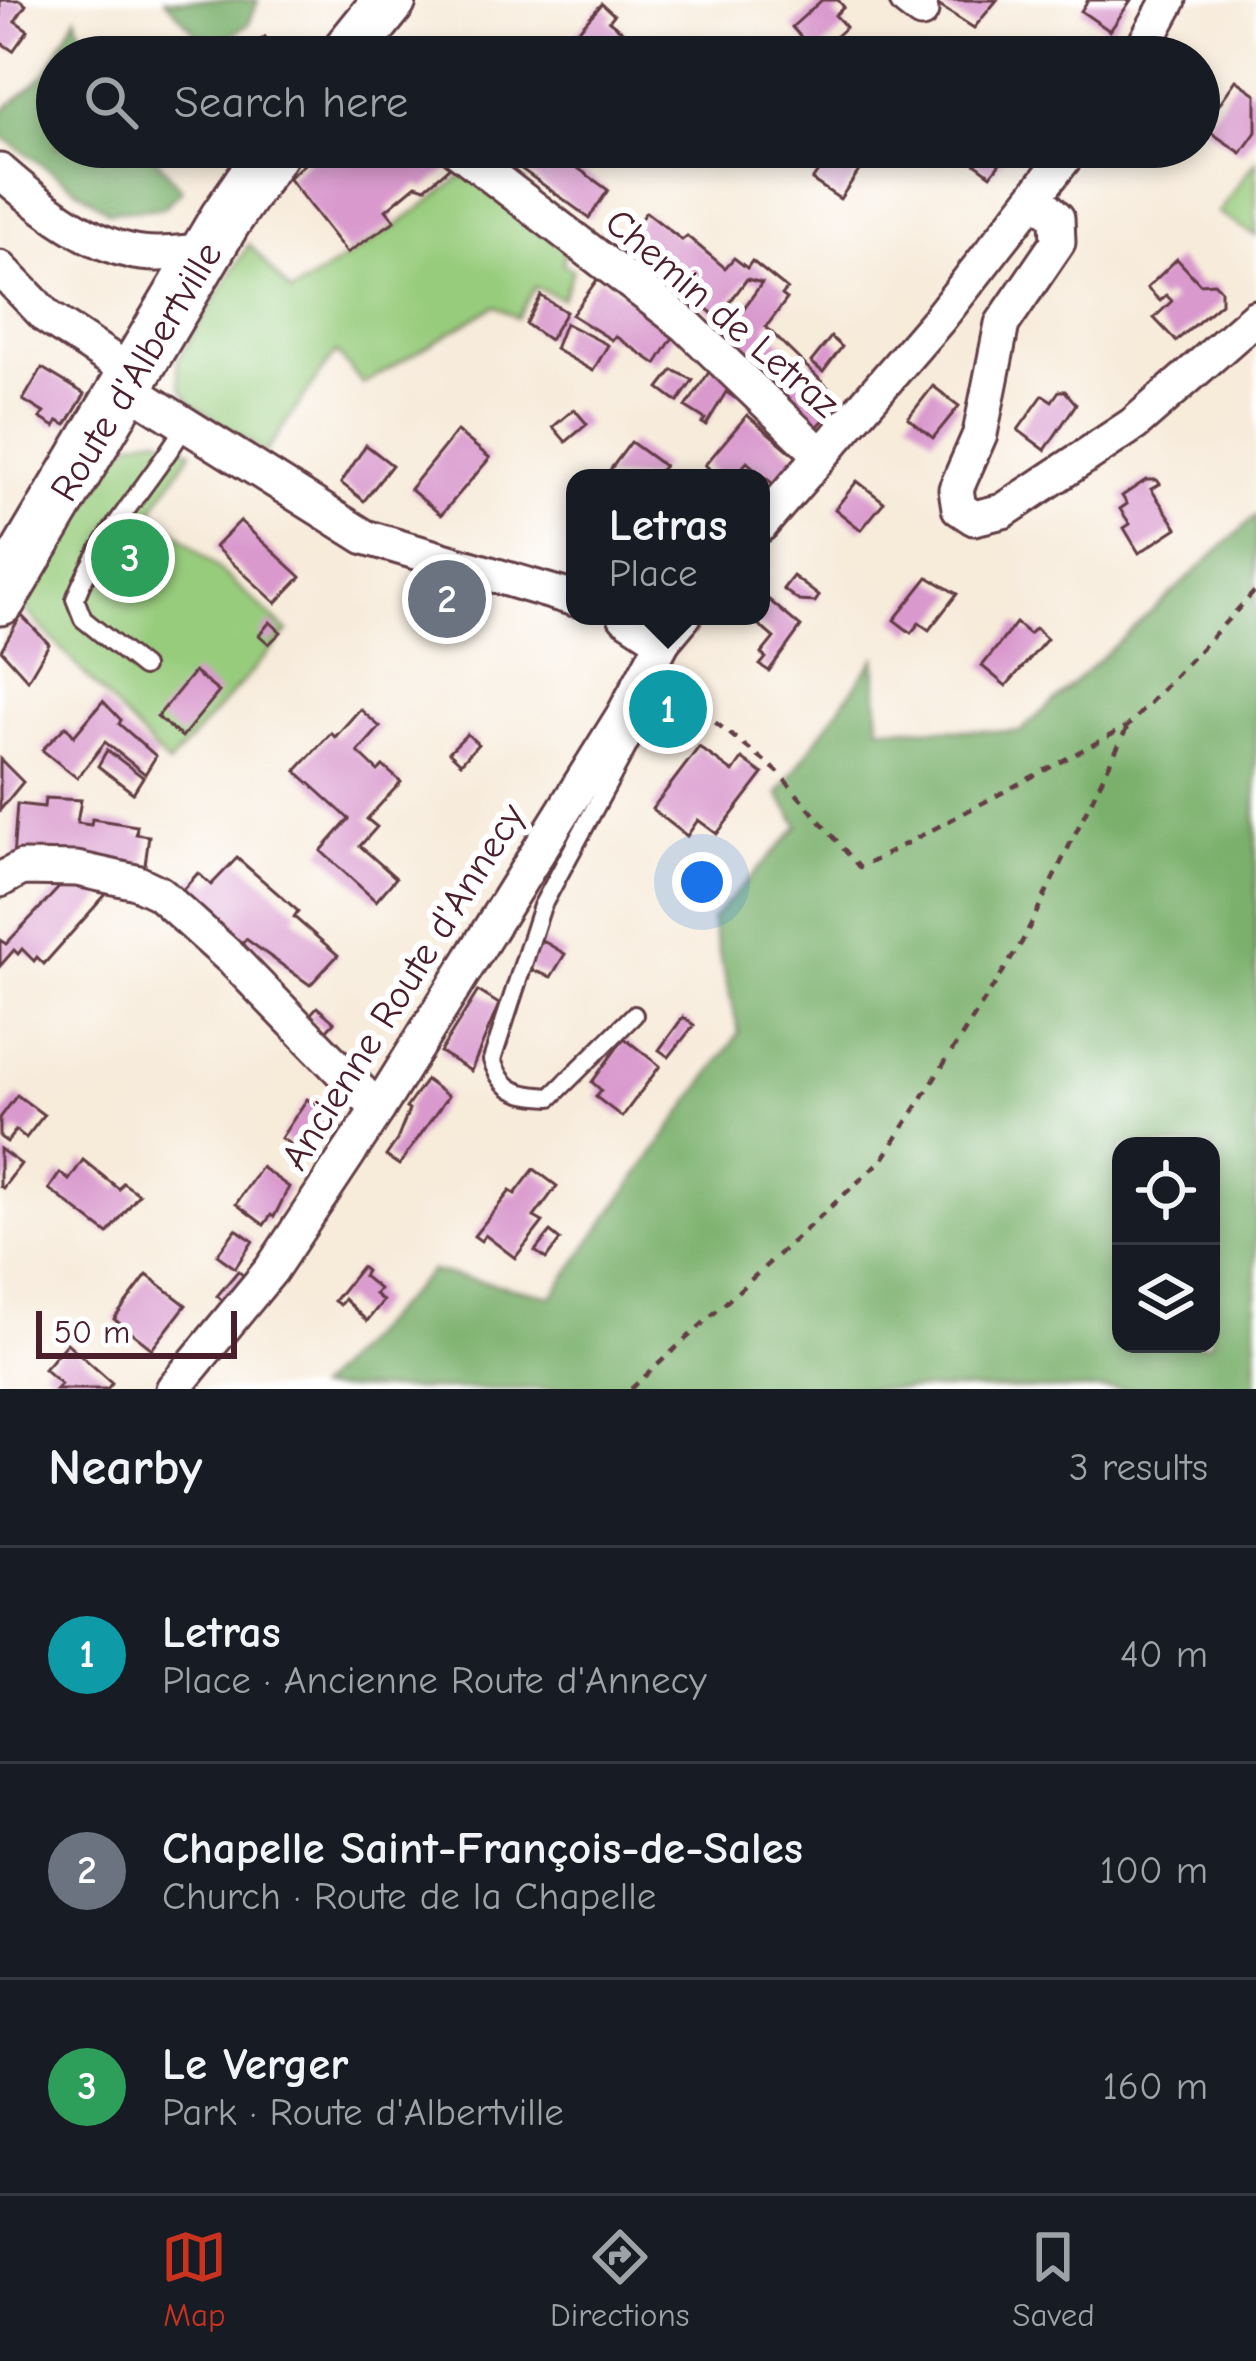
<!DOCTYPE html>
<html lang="en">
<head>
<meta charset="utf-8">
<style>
  :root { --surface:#171b24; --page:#242831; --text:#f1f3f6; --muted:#9ea1a6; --line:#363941; --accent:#c8321e }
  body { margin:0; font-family:"Comic Neue",sans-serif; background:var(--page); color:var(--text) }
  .controls { position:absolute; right:36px; bottom:36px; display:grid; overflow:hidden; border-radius:24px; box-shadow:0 6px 18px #0003 }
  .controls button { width:108px; height:108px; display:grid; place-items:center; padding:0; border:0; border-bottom:3px solid var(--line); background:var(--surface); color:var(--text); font:60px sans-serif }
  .scale { position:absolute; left:36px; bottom:30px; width:201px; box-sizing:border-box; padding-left:12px; border:6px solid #4a1f2b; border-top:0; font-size:33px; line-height:42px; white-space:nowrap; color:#4a1f2b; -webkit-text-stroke:9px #fff; paint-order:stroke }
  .you { position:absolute; left:702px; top:882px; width:42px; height:42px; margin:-30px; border:9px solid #fff; border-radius:50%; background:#1a73e8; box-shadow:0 0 0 18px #1a73e833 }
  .badge { display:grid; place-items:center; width:78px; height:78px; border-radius:50%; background:var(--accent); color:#fff; font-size:39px; font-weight:700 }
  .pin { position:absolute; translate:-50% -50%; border:6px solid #fff; box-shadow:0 3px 12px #0006 }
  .popup { position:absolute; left:566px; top:469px; width:204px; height:156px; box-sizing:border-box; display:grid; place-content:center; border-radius:24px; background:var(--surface); filter:drop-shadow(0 3px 9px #0005); font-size:39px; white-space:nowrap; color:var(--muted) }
  .popup b { font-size:45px; color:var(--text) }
  .popup::after { content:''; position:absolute; left:50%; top:100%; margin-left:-24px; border:24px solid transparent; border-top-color:var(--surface) }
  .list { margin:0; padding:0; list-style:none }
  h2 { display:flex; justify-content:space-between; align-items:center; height:156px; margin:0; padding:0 48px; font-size:51px }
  h2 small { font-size:39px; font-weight:400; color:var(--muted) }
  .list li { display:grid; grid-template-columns:78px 1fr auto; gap:36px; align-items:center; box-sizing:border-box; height:216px; padding:0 48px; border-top:3px solid var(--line) }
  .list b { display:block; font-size:45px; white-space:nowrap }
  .list p { margin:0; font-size:39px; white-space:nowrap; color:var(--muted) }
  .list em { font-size:39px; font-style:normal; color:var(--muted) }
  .icon { flex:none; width:66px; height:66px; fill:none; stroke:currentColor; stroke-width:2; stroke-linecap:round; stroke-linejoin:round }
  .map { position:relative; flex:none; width:1256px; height:1389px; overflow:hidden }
  .search { position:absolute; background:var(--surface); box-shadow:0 6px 18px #0003; left:36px; right:36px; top:36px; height:132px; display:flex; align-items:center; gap:30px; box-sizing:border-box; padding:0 42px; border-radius:66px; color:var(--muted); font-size:45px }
  .sheet { height:804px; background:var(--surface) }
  nav { display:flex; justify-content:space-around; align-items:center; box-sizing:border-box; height:168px; border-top:3px solid var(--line); background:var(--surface); font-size:33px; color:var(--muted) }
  nav a { display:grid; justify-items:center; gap:6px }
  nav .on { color:var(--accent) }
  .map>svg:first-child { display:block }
  .green { fill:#98cc7d; stroke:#717654; stroke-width:3 }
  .forest { fill:#7ab06c; stroke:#62684c; stroke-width:3; fill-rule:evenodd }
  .building { fill:#d999cd }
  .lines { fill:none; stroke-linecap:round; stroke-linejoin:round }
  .lane-casing { stroke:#643e45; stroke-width:22 }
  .street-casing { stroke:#643e45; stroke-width:39 }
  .primary-casing { stroke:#643e45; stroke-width:57 }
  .path { stroke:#643e45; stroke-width:4.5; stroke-dasharray:9 9; stroke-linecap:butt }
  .lane { stroke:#fff; stroke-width:16 }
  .street { stroke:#fff; stroke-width:33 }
  .primary { stroke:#fff; stroke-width:51 }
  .labels { text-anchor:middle; stroke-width:12; stroke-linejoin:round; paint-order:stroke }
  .street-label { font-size:39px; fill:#4a1f2b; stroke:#fff }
</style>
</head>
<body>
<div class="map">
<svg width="1256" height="1389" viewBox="0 0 1256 1389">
  <rect width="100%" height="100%" fill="#fff"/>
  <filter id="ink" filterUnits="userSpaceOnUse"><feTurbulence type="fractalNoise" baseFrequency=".00833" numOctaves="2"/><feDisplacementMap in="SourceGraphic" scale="24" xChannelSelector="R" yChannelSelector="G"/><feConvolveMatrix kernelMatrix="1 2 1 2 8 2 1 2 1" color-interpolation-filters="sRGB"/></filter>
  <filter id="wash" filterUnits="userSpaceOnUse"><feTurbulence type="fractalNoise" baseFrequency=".004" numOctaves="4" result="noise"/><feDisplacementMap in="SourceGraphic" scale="48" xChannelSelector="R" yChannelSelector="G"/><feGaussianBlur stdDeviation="2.7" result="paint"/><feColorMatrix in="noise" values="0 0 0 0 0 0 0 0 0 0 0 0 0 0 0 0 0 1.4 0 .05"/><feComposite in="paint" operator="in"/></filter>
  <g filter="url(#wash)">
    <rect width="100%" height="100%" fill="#f7ebda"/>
    <g class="green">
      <path d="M1256,160V236L1218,213Z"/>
      <path d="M466,173L567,245L562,264L573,270L562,299L535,287L517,318L495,306L363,384L336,352L265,453L192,403L181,388L177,361L249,244L291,293L398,225Z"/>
      <path d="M156,436L192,451L152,510L288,631L168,765L24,608L117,456L130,443Z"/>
    </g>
    <g class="forest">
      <path d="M165,0H258L249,24L211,49Z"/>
      <path d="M76,17L90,57H57V147H146L182,190L163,208L109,212L0,135V114L45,74Z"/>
      <path d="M1256,516V1389H316L431,1271L552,1296L739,1033L711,920L799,826L778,794L875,658L879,727L1020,732ZM1211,1146V1344H1121V1146Z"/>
    </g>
    <g id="blocks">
      <g class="building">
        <path d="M0,0H20L26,5L15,21L28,30L13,51L0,42Z"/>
        <path d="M822,0H838L844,7L835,15L846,27L816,54L792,27Z"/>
        <path d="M930,0H997L974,28Z"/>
        <path d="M1088,0H1131L1110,31L1081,11Z"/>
        <path d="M602,4L614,15L609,21L626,34L607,57L592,55L573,36Z"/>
        <path d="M265,37L278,57H237Z"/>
        <path d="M692,42L707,50L705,54L711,57H685Z"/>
        <path d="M1236,80L1256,94V132L1241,153L1203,127Z"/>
        <path d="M324,147H437L449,168L425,188L416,185L386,210L395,221L347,253L288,178Z"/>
        <path d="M535,147H549L608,190L589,218L520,168Z"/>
        <path d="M815,147H875L840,199L812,180L826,160L813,150Z"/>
        <path d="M953,147H1012L991,175Z"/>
        <path d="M646,212L682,240L687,236L725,268L734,258L747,268L752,261L787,289L782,295L787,299L766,327L842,401L815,429L718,344L762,283L747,279L718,318L689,294L686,298L672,286L665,294L614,252Z"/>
        <path d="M1177,259L1200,284L1214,283L1221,290V303L1176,341L1154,318L1172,301L1166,295L1160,301L1147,288Z"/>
        <path d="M599,277L677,331L656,364L615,336L612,340L572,315Z"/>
        <path d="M541,296L566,312L549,340L526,324Z"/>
        <path d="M565,323L608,345L593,371L555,349Z"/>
        <path d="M831,337L842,347L823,372L811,362Z"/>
        <path d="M715,363L746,385L735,398L726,392L706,425L702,423L705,419L686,407Z"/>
        <path d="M42,368L85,394L66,425L58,421L55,427L40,418L44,413L23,400Z"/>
        <path d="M673,370L693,380L678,402L659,388Z"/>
        <path d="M933,386L959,406L933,438L908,418Z"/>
        <path d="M1059,391H1065L1076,404L1045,450L1018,430L1043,395L1052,401Z"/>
        <path d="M574,409L587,424L566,442L553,427Z"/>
        <path d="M747,415L797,457L774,485L747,462L733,478H720L705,465Z"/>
        <path d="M457,431L490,458L441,515L410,489Z"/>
        <path d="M631,442L664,466L651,478H604Z"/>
        <path d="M366,445L392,465L364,501L341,483Z"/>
        <path d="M1146,480H1157L1160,484L1151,489L1177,528L1139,553L1124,528L1130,524L1120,509L1127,504L1122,496Z"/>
        <path d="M857,481L884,502L861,530L835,509Z"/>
        <path d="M240,521L301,577L276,603L215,547Z"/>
        <path d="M793,576L819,596L815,602L799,601L783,589Z"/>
        <path d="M928,577L957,594L929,630L919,623L911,633L894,620Z"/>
        <path d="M442,580L466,600L468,610L459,619L452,618L427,598Z"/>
        <path d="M769,600L801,627L769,671L760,665L766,658L761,654L774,638L753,620L761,616Z"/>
        <path d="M21,615L49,644L28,680L1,650Z"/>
        <path d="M270,622L281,632L269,644L259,635Z"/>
        <path d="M1016,623L1029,634L1035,628L1047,639L1006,686L982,666Z"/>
        <path d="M194,672L219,692L182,737L157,717Z"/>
        <path d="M103,701L121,720L119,724L156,756L145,774L105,742L77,778L42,750L66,726L74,736Z"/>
        <path d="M360,709L380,727L358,752L378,771L383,766L401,782L367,819L377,827L360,846L396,878L376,901L321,851L349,819L296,771L331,733L335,737Z"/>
        <path d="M467,734L478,744L461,763L449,752Z"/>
        <path d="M699,747L733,772L742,759L763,774L717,834L698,820L687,836L652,809Z"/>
        <path d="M107,750L143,777L133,793L98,766Z"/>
        <path d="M0,759L23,782L0,810Z"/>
        <path d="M45,798L81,800L77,823L91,825L92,819L137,826L136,834L149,836L144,872L13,858L17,804L44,807Z"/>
        <path d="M237,858L298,911L294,917L338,955L310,985L246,939L238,949L179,894L198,873L211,885Z"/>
        <path d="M69,877L107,893L44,964L37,957L34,961L22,949L18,954L14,950L0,966V940L6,944Z"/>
        <path d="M540,939L565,954L551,977L529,969Z"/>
        <path d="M478,991L499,1004L471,1071L440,1052Z"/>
        <path d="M317,1007L334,1022L325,1032L308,1017Z"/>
        <path d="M683,1017L694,1025L669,1057L659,1050Z"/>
        <path d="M624,1038L660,1066L622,1117L596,1097L601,1090L592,1082Z"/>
        <path d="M426,1080L448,1096L399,1165L386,1156L397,1140L409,1110L406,1108Z"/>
        <path d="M17,1095L44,1115L26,1138L16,1130L7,1142L0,1137V1118Z"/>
        <path d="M307,1099L335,1119L309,1157L281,1138Z"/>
        <path d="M0,1149L21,1164L3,1188L0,1186Z"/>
        <path d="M83,1160L119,1189L123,1183L139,1194L108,1234L49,1189L60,1173L69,1180Z"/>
        <path d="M261,1167L289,1187L274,1217L271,1215L264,1225L236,1204Z"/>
        <path d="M534,1169L557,1186L534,1217L543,1222L515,1258L485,1235L481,1241L474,1236L510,1191L515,1194Z"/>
        <path d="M236,1229L253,1241L235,1268L217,1255Z"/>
        <path d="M550,1232L560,1240L546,1259L535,1251Z"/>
        <path d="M361,1267L366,1271L363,1276L379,1289L375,1294L383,1301L367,1321L344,1299L340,1305L334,1301Z"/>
        <path d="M238,1271L247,1279L227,1304L217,1296Z"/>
        <path d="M147,1275L186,1305L152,1349L114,1319Z"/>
        <path d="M67,1343L112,1383L107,1389H56L61,1384L44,1369Z"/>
      </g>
    </g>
  </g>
  <g filter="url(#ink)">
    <use href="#blocks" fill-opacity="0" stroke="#643e45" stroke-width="3"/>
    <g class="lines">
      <defs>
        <g id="lane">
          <path d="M143,667L83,619L75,599C100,534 150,484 185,426"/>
          <path d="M624,714L633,723L631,741L542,906L492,1060C503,1092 518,1095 551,1097L634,1015"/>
        </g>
        <g id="street">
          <path d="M907,0L921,11"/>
          <path d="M1138,57L1169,0"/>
          <path d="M454,147L686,325L821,455"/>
          <path d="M0,171C37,203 81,240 130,251C154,257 182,252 206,251"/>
          <path d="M1036,197L1057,218L1058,242L1002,324L980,434L956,489L959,508L974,518L1003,511L1134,424L1256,317"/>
          <path d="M0,268L47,317L132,373"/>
          <path d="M124,386L365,537L575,599"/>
          <path d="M761,525L938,320L1073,147"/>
          <path d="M625,616L663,641"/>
          <path d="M0,880L22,868L77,869L136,882L159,893L232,959L378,1109"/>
          <path d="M173,1389L271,1270L378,1109L624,714L663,641L684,616"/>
        </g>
        <g id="primary">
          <path d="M344,57L390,0"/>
          <path d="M0,599L225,220L275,147"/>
        </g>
      </defs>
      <use href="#lane" class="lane-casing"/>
      <use href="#street" class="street-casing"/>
      <use href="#primary" class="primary-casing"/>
      <g class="path">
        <path d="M673,689L777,771L860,868L1128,726L1256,590"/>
        <path d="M631,1389L883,1159L1022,942L1128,726"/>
      </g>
      <use href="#lane" class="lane"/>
      <use href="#street" class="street"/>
      <use href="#primary" class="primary"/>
    </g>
  </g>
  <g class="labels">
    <g class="street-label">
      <text transform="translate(723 312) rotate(41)" y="14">Chemin de Letraz</text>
      <text transform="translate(135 371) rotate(-59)" y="14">Route d'Albertville</text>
      <text transform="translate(402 986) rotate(-58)" y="14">Ancienne Route d'Annecy</text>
    </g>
  </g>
</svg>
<div class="controls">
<button><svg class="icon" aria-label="locate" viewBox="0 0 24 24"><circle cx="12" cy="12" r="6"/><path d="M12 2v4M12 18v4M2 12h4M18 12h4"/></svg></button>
<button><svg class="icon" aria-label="layers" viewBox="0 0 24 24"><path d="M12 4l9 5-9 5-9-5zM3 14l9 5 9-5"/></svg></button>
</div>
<div class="scale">50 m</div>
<div class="you"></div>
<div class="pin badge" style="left:668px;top:709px;background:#0f9aa8">1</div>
<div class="popup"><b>Letras</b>Place</div>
<div class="pin badge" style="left:447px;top:599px;background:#6b7280">2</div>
<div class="pin badge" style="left:130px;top:558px;background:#2e9e5b">3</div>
<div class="search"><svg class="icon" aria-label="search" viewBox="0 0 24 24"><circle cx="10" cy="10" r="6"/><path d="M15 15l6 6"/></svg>Search here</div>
</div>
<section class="sheet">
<h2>Nearby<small>3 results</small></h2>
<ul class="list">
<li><span class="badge" style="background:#0f9aa8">1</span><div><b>Letras</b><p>Place · Ancienne Route d'Annecy</p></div><em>40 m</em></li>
<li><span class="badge" style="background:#6b7280">2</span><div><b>Chapelle Saint-François-de-Sales</b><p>Church · Route de la Chapelle</p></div><em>100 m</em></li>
<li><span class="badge" style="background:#2e9e5b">3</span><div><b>Le Verger</b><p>Park · Route d'Albertville</p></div><em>160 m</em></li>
</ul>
</section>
<nav>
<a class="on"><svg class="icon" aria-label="map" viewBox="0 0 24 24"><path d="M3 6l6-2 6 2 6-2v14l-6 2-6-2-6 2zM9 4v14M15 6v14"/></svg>Map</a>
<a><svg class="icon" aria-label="directions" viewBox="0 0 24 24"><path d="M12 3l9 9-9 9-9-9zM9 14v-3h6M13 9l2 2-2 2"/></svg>Directions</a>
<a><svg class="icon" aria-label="saved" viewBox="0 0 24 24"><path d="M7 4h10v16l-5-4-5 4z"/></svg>Saved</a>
</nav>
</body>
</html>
